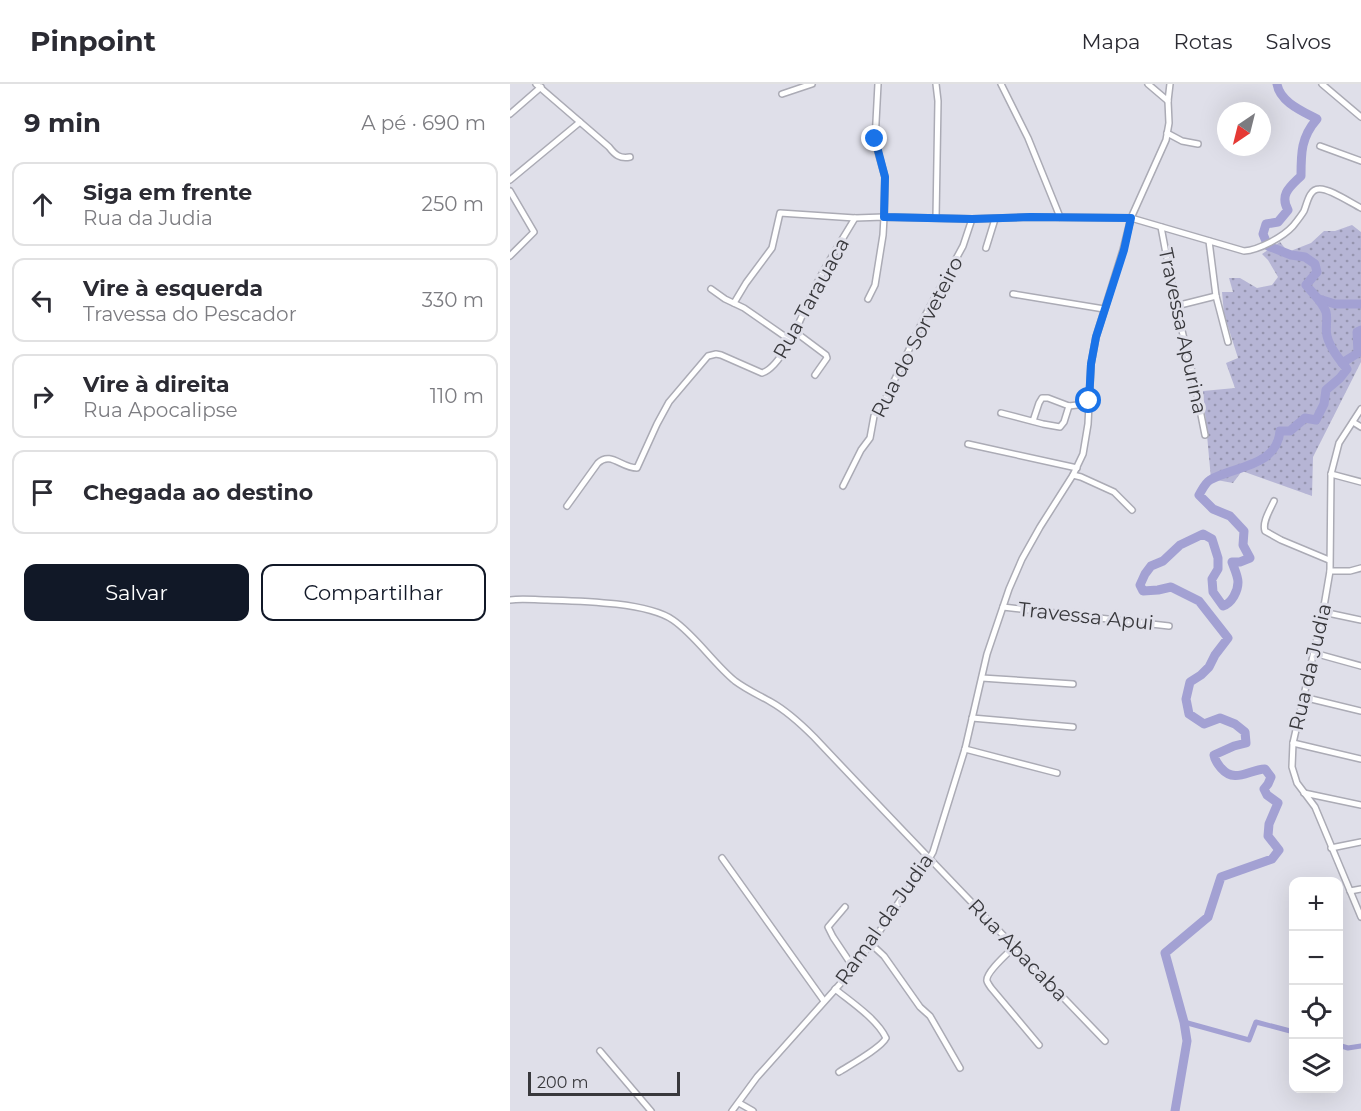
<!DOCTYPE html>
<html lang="pt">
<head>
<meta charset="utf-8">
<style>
  :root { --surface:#fff; --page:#f2f2f3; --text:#2b2b33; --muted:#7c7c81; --line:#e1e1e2; --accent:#111827 }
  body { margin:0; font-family:Montserrat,sans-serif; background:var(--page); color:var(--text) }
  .controls { position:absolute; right:18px; bottom:18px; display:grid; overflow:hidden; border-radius:12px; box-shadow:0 6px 24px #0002 }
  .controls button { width:54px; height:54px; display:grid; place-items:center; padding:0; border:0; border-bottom:2px solid var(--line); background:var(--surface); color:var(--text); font:30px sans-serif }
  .compass { position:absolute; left:707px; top:18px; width:54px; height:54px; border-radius:50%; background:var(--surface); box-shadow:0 6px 24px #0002; rotate:215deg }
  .scale { position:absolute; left:18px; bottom:15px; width:152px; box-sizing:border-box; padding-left:6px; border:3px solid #38383c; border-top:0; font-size:16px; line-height:21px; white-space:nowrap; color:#38383c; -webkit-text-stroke:4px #dfdfe9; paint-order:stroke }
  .stop { position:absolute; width:18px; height:18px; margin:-14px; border:4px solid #1a73e8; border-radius:50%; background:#fff }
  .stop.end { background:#1a73e8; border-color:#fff; box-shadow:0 2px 6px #0008 }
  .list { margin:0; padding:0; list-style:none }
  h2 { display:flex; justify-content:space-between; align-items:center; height:78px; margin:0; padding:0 24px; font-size:26px }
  h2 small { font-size:20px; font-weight:400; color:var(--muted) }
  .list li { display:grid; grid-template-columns:39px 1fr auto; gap:18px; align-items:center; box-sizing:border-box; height:84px; margin:0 12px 12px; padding:0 12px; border:2px solid var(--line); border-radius:12px }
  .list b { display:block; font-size:22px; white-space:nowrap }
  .list p { margin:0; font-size:20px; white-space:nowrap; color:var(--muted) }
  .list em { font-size:20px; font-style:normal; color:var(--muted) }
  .actions { display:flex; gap:12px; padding:18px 24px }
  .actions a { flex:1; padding:14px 0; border:2px solid var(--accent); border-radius:12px; text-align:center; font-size:21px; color:var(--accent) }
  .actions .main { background:var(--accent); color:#fff }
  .icon { flex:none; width:33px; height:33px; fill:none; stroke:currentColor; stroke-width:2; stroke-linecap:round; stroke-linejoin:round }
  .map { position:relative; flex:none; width:851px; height:1027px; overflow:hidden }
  header { display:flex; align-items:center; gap:36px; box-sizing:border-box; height:84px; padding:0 30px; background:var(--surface); border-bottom:2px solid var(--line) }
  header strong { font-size:28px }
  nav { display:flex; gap:33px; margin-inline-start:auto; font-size:21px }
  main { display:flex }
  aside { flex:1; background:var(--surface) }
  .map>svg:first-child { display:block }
  .park { fill:url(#park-dots) }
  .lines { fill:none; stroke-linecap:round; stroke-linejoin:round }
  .canal { stroke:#a3a1d3; stroke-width:5 }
  .river { stroke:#a3a1d3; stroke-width:9 }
  .street-casing { stroke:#ababb5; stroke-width:8 }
  .street { stroke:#fff; stroke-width:5 }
  .route { stroke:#1a73e8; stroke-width:8 }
  .labels { text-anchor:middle; stroke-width:6; stroke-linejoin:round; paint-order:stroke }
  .street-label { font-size:20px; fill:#38383c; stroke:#dfdfe9 }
</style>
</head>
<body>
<header>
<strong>Pinpoint</strong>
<nav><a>Mapa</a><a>Rotas</a><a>Salvos</a></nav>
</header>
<main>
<aside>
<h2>9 min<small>A pé · 690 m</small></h2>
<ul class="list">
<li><svg class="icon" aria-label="ahead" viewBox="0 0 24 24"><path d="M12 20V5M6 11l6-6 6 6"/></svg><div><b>Siga em frente</b><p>Rua da Judia</p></div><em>250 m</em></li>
<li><svg class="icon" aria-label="left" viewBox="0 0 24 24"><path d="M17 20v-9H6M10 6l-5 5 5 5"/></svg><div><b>Vire à esquerda</b><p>Travessa do Pescador</p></div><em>330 m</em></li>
<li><svg class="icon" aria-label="right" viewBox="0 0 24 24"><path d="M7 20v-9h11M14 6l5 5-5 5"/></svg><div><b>Vire à direita</b><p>Rua Apocalipse</p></div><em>110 m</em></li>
<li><svg class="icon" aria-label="arrive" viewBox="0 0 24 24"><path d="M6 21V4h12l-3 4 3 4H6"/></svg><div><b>Chegada ao destino</b></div></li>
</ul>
<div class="actions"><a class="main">Salvar</a><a>Compartilhar</a></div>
</aside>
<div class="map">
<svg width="851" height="1027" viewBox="0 0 851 1027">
  <defs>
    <pattern id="park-dots" width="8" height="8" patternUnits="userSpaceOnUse" patternTransform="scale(1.5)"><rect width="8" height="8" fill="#b6b5d5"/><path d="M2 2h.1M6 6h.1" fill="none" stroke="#9594ae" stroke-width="1.8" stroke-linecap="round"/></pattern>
  </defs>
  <rect width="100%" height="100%" fill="#dfdfe9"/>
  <path class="park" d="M842,141L851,148V278L803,373L802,412L732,387L723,399L701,395L693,307L725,304L716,279L728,274L714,230L712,208H723L719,194H730L747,204L762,201L768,193L758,176L752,170L770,158L778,168L801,159L814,147H825Z"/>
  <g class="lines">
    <g class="canal">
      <path d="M674,938L739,956L746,938L784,948"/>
      <path d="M828,961L838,964L851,962"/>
    </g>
    <g class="river">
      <path d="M809,215L825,220H851"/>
      <path d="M832,279L848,269L847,248L851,246"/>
      <path d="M665,1027L677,957L674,938L655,869L698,833L711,793L762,775L769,766L758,752L759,740L768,719L757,711L754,705L758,700L761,693L755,685C738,686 725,700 711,684C707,679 705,677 704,671L724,662L736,659L735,648L725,640L710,634L694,640L679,630L676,615L680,598L691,591L699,583L705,571L718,554L689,517L661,503L648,506L633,507L630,501L635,490L641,482L653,477L670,461L693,450L702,455L708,474V485L702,495L703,508L713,522C722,519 728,507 728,498C728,492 724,484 722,478H730L740,474L733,461L734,447L720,432L703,425L689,411C692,406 695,399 700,396C724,382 767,383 770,347H780L795,334L806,336L814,320L816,306L830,294L837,285C829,275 820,264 817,252C815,244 818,236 816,228C812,217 803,210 796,201L807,188L805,180L795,173L781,171L758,162L753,150L756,140L768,138L778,126C769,110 781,102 791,92C791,69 791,53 807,35C792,27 770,18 767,0"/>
    </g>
    <defs>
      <g id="street">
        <path d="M26,0L99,63C105,71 110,75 120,73"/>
        <path d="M426,0L428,17L426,134"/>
        <path d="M491,0L518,54L550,133"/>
        <path d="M638,0L658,17"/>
        <path d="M812,0L851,33"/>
        <path d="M272,10L302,0"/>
        <path d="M0,30L31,3"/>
        <path d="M657,49L672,57L688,60"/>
        <path d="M810,62L851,77"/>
        <path d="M0,96L70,38"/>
        <path d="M0,107L24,148L0,172"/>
        <path d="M651,143L666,222L684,296L695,351"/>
        <path d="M699,157L706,212L718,258"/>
        <path d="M476,164L485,135"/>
        <path d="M201,205L215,215L234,224L280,256"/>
        <path d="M503,210L594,225"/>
        <path d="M358,215L365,201L373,151L374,133L375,93L365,57L368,0"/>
        <path d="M224,219L236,199L262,164L270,129L345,134L374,133L462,135L520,133L621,134L734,167C749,166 773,153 783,142C787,137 791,132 794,127C797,120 799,105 809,105C819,104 841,119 851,124"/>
        <path d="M666,222L706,212"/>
        <path d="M284,247L316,271L317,274L305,291"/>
        <path d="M559,322L575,320L579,317"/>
        <path d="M851,325L829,359L821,390L820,487L813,528L783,659L782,683L787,699L805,723L851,833"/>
        <path d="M491,329L533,340L550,343L554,338L559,322"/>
        <path d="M523,337L529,319L532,314H538L559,322"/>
        <path d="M843,338L851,343"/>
        <path d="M458,360L567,384"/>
        <path d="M821,390L851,398"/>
        <path d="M563,391L571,393L604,408L622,426"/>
        <path d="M333,402L351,366L360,354L364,332L374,318L416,230L453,162L462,135"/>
        <path d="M764,417C760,426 752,438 755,447L771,456L819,476"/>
        <path d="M57,422L88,379C101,367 111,384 127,384L147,340L159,318L198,272L206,270L211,271L252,289C274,282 295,224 305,203C317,179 332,156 345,134"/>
        <path d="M820,487H840L851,484"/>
        <path d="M0,516C12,514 25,516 37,516C69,517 137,518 163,536C185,551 204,580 225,597C237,606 249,611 261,618C277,627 291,640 304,653C400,755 498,856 595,957"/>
        <path d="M493,523L659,542"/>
        <path d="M813,528L851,536"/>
        <path d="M804,569L851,582"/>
        <path d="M472,594L563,600"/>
        <path d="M793,613L851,627"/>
        <path d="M462,634L563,643"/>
        <path d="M783,659L851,675"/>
        <path d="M455,665L547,689"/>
        <path d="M794,709L851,721"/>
        <path d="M821,764L851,758"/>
        <path d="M212,774L314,917"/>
        <path d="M840,807L851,805"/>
        <path d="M335,823L318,843L323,853L343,883"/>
        <path d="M361,860L374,872L410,923L420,932L450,984"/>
        <path d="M504,863C498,869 475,889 477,897C477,898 481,904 482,905L529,961"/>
        <path d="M325,905C341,918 367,935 376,954C371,964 340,981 329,988"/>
        <path d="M90,967L141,1027"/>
        <path d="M229,1019L243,1027"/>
        <path d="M222,1027L247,993L339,890L361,860L393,812L415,782L423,768L455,665L477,570L499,505L512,475L530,443L563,391L573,370L578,340L581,280L586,253L613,166L621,134L656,56L659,39L658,17L660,0"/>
      </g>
    </defs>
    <use href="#street" class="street-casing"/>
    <use href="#street" class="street"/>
  </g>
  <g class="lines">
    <path class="route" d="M365,55L375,93L374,133L462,135L520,133L621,134L614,166L586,253L581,280L579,317"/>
  </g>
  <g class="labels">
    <g class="street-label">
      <text transform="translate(301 214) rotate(-61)" y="7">Rua Tarauaca</text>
      <text transform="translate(673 247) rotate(78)" y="7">Travessa Apurina</text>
      <text transform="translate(407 253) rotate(-63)" y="7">Rua do Sorveteiro</text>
      <text transform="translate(576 532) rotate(6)" y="7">Travessa Apui</text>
      <text transform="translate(800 583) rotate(-77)" y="7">Rua da Judia</text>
      <text transform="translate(374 835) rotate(-55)" y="7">Ramal da Judia</text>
      <text transform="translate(508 866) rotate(46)" y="7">Rua Abacaba</text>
    </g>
  </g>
</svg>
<div class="controls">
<button>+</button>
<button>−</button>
<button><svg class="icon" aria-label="locate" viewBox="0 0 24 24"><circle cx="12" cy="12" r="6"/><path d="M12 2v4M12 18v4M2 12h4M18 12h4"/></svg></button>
<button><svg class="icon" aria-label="layers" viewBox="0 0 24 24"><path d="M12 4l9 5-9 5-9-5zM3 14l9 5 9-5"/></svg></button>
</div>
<svg class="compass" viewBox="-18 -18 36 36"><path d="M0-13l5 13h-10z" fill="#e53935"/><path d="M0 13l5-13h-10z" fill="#7c7c81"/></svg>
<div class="scale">200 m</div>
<div class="stop" style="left:579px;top:317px"></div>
<div class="stop end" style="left:365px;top:55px"></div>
</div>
</main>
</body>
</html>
